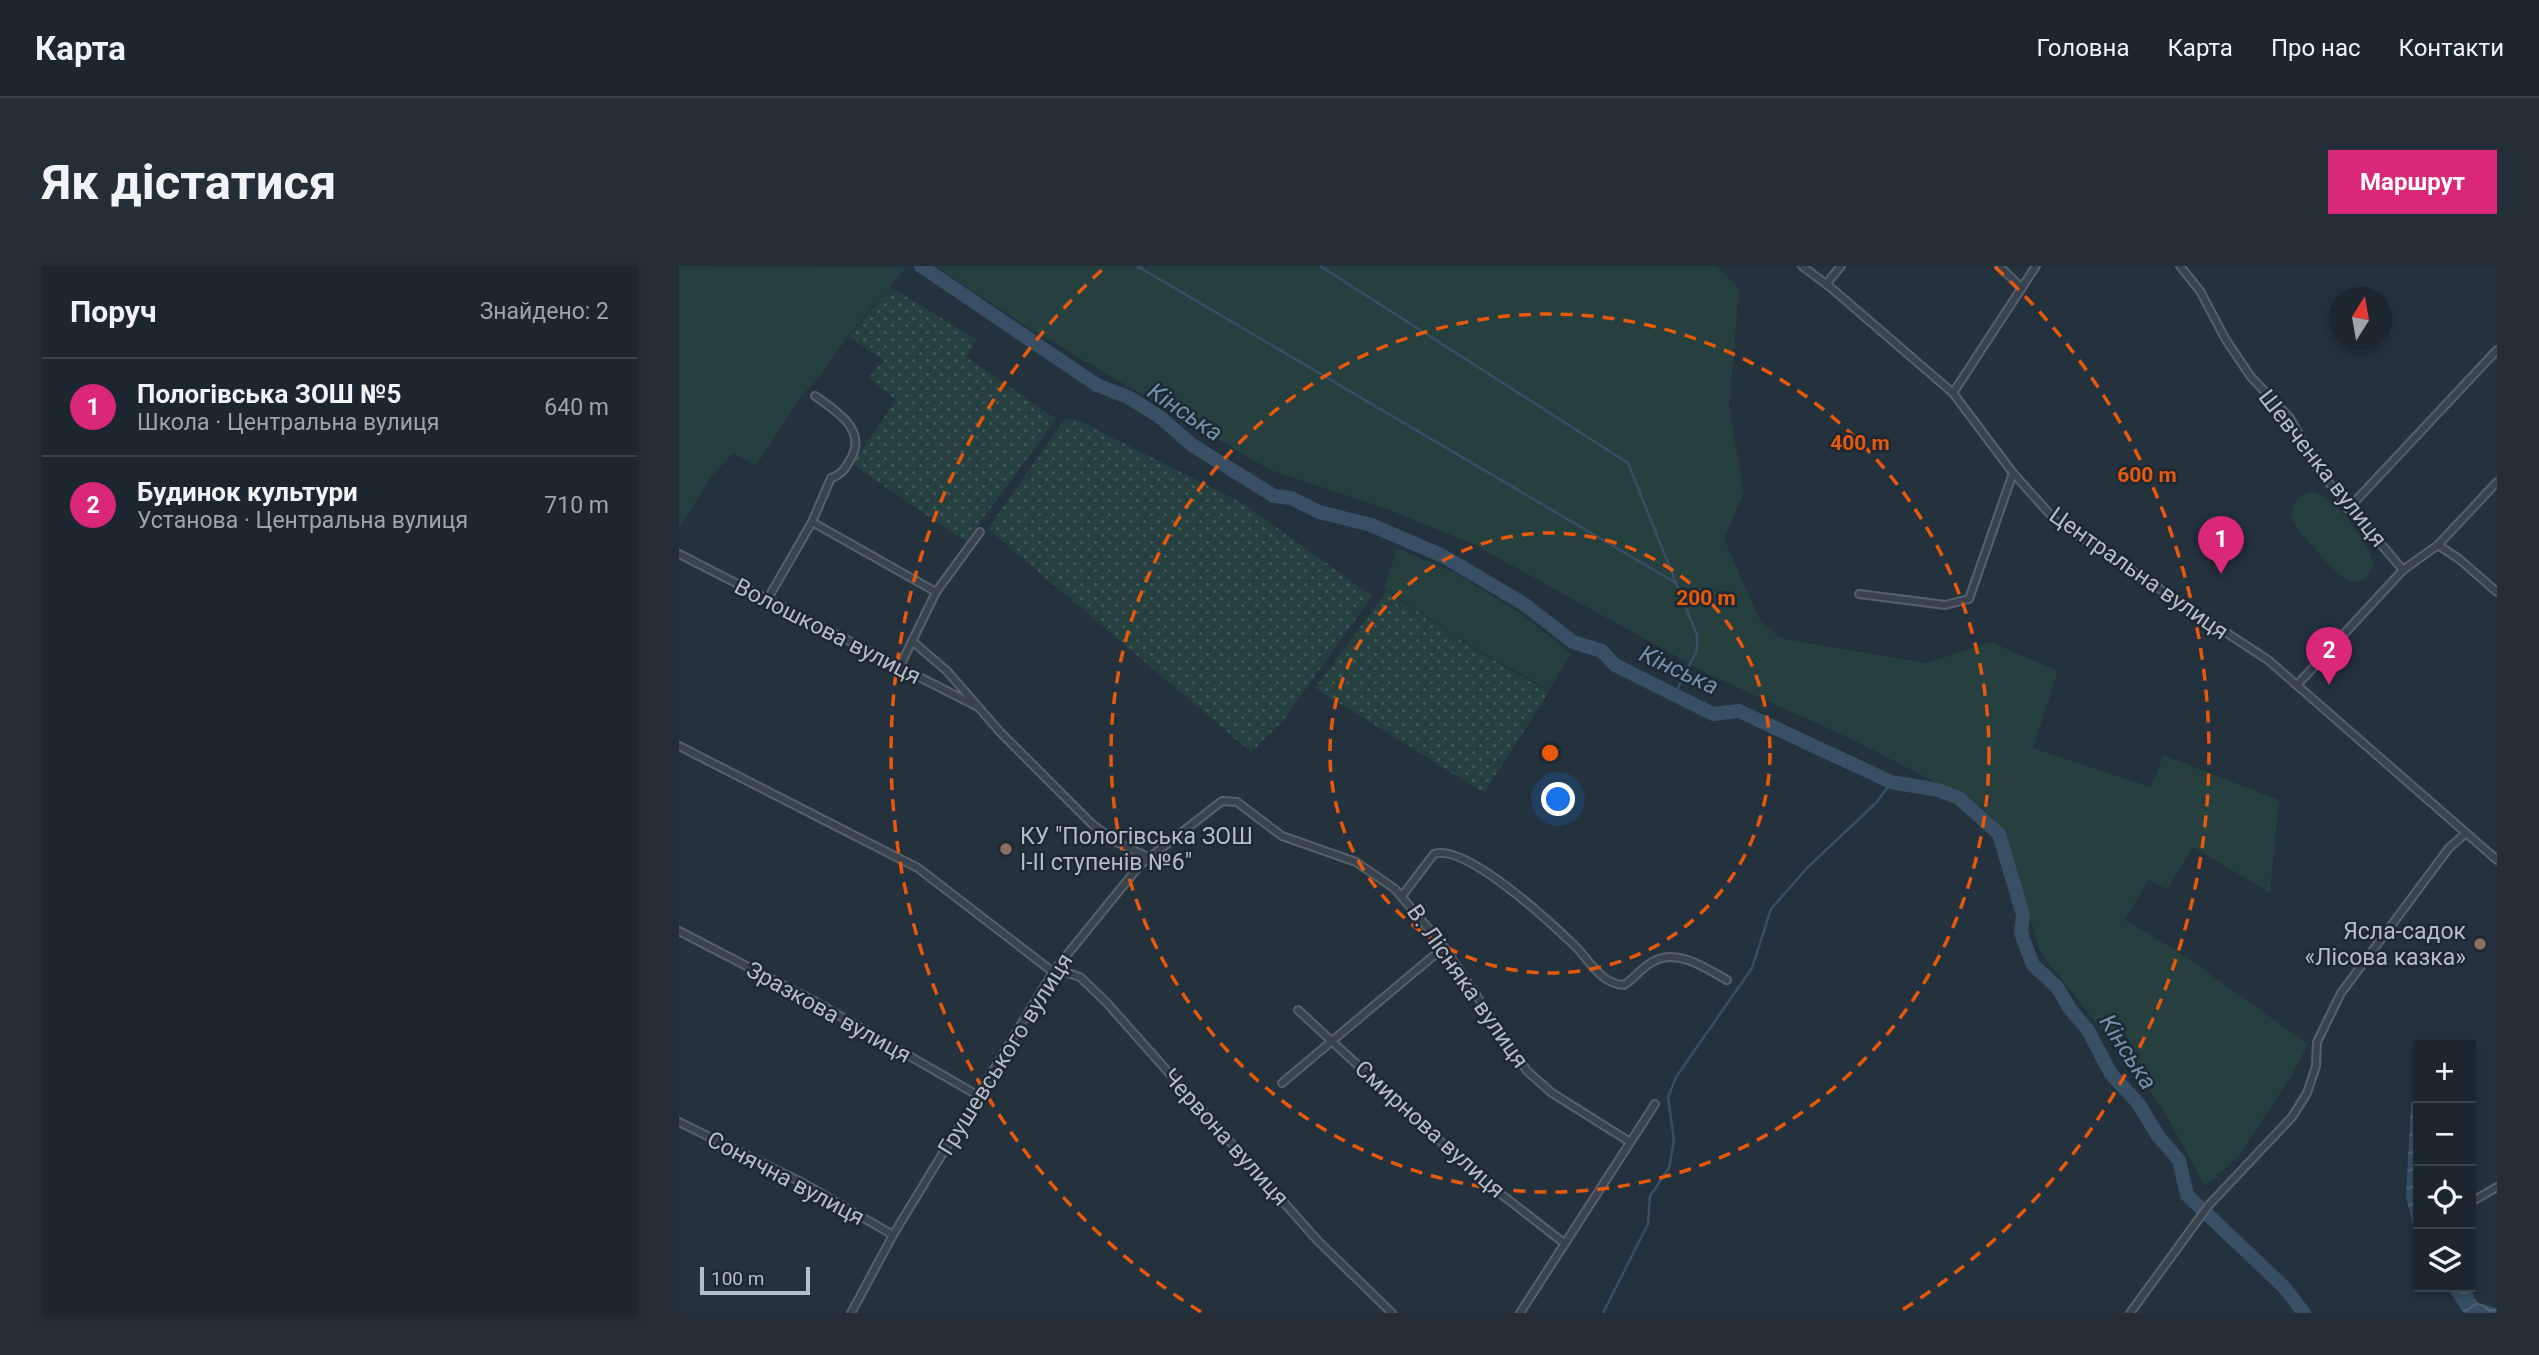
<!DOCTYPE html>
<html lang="uk">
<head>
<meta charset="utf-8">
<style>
  :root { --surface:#1b262e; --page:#242e36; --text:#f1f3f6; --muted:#a0a5aa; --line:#39434a; --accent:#db2777 }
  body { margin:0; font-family:Roboto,sans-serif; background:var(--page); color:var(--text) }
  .controls { position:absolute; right:21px; bottom:21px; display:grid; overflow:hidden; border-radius:0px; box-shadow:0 4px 10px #0003 }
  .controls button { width:63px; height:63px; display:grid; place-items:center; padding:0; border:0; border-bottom:2px solid var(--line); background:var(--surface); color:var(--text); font:35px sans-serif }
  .compass { position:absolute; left:1650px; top:21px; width:63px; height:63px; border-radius:50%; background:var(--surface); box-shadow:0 4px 10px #0003; rotate:11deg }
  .scale { position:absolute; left:21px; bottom:18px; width:110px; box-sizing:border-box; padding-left:7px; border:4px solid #b4bec9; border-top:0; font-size:19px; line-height:24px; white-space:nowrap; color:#b4bec9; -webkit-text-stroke:5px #1d2833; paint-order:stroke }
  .you { position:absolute; left:880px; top:534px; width:24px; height:24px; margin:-18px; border:5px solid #fff; border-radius:50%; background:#1a73e8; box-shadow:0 0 0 10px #1a73e833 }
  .badge { display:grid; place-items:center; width:46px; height:46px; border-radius:50%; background:var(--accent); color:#fff; font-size:23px; font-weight:700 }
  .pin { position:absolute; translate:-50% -58px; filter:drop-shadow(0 2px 4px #0008) }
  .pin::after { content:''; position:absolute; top:37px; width:24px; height:21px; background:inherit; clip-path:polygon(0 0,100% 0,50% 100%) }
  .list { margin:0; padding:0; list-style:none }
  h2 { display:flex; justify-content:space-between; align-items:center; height:91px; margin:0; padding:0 28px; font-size:30px }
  h2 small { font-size:23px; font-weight:400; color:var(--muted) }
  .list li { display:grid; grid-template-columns:46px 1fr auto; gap:21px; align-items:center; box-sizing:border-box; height:98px; padding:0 28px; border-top:2px solid var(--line) }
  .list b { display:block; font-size:26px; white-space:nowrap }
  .list p { margin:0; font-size:23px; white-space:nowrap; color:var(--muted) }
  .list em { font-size:23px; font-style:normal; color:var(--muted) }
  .icon { flex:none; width:38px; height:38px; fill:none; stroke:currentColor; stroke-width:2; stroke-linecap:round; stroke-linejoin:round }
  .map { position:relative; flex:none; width:1818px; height:1047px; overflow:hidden; border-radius:0px }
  header { display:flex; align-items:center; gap:42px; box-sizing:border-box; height:98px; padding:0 35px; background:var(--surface); border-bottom:2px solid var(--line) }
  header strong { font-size:33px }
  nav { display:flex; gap:38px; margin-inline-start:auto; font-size:24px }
  .intro { display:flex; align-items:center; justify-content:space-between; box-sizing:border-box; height:168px; padding:0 42px }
  h1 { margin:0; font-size:49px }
  .button { padding:18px 32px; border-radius:0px; background:var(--accent); color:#fff; font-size:24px; font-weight:700 }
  main { display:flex; gap:42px; padding:0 42px }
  aside { flex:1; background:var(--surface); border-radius:0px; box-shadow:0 4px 10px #0003 }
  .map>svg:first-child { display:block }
  .grass { fill:#263f3f }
  .park { fill:url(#park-dots) }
  .water { fill:url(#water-waves) }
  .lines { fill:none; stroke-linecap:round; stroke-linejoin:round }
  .stream { stroke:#384f65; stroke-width:2.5 }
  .river { stroke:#384f65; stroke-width:14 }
  .street-casing { stroke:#56616c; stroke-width:10 }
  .street { stroke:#38434e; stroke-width:6 }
  .ring { fill:none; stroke:#e8590c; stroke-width:3.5; stroke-dasharray:12 9 }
  .education-dot { fill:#8d6e63; stroke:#1d2833; stroke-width:2.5 }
  .labels { text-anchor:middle; stroke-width:5; stroke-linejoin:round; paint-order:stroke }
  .street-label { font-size:23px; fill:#b4bec9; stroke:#1d2833 }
  .poi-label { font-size:23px; fill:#b4bec9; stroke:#1d2833; text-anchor:start }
  .water-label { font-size:24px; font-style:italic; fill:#7492ad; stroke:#1d2833 }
  .centre { fill:#e8590c; stroke:#1d2833; stroke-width:3.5 }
  .ring-label { font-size:21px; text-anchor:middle; font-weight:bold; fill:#e8590c; stroke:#1d2833; stroke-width:5; stroke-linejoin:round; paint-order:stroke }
</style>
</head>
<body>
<header>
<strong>Карта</strong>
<nav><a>Головна</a><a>Карта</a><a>Про нас</a><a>Контакти</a></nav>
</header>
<div class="intro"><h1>Як дістатися</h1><a class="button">Маршрут</a></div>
<main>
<aside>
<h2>Поруч<small>Знайдено: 2</small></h2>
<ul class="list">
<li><span class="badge">1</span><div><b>Пологівська ЗОШ №5</b><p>Школа · Центральна вулиця</p></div><em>640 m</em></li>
<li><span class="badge">2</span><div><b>Будинок культури</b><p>Установа · Центральна вулиця</p></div><em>710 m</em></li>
</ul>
</aside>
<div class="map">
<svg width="1818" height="1047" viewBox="0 0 1818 1047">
  <defs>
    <pattern id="park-dots" width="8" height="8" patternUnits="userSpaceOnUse" patternTransform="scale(1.75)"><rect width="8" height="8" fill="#263f3f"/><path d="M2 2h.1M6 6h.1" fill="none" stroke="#435959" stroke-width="1.8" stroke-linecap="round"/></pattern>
    <pattern id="water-waves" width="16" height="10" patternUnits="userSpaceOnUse" patternTransform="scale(1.75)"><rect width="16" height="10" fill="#384f65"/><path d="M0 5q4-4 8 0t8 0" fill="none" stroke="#52677a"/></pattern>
  </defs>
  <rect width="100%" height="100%" fill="#24323e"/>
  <g class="grass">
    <path d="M0,0L227,1L169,70L140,112L123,129L77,200L54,187L33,210L0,262Z"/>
    <path d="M256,0H1038L1060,23L1050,141L1065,227L1045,273L1081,354L1101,372L1248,397L1312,376L1379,405L1354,482L1472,521L1484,489L1600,534L1591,627L1514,581L1488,624L1470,613L1446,654L1497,684L1629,778L1613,809L1559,891L1526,920L1482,840L1361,686L1326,565L1301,539L1170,472L1033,410L794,278L710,244L591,204L348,61Z"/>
    <path d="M1632,226C1652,227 1696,281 1694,300C1678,337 1651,301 1637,284C1630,275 1614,262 1613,249C1612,236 1621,229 1632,226Z"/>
    <path d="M718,282L777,307L842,348L892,387L870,424L797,383L705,322Z"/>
  </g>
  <g class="park">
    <path d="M211,21L297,73L287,91L377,153L287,276L173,198L217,134L190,112L204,94L170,71Z"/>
    <path d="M386,152L397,153L565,238L693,330L604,455L572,486L309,263Z"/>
    <path d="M708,325L797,384L870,426L805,527L636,422Z"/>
  </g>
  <g class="water">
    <path d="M1732,836H1739V978L1727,931Z"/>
    <path d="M1767,1021H1790L1799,1037L1817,1042L1818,1047H1785Z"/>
  </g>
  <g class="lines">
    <g class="stream">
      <path d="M458,0L997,317"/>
      <path d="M641,0L949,197L1018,369V384L996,428"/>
      <path d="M924,1047L969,958L971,930L990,902L995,875L989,831L997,811L1073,702L1092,643L1128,602L1198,536L1212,516"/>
    </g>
    <path class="river" d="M242,0L418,119L449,131L481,151L513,179L595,230L612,232L640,246L692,259L764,290L845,338L894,376L923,385L936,399L1034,448L1060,445L1212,516L1259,524L1280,532L1320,568L1344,649L1342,667L1354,699L1378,721L1391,743L1409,764L1432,808L1459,837L1479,870L1500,894L1508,929L1605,1021L1625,1047"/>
    <defs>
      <g id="street">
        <path d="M1123,0L1151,21L1274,127L1334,207L1377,255L1589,394L1818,594"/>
        <path d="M1320,0L1343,22"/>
        <path d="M1501,0L1521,25L1547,74L1572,111L1611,152L1640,205L1724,304L1759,279L1780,293L1818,326"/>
        <path d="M1147,18L1162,0"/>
        <path d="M1274,127L1357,0"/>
        <path d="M1669,243L1818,84"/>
        <path d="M133,256L257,326"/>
        <path d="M1759,279L1818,216"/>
        <path d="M0,288L299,441"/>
        <path d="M1180,328L1266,339L1290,333L1334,207"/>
        <path d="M88,334L133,256L152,212C162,209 166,203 171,194C189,165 159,146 136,130"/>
        <path d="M233,375L268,405L321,466L413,558L437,576L469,591"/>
        <path d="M220,402L257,326L301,266"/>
        <path d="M1618,419L1724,304"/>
        <path d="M0,480L239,602L374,706"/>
        <path d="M723,630L755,588C787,577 872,657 896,680C911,695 922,718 945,719C956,712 964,700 975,695C999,682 1028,703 1048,714"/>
        <path d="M0,665L137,736L298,829"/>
        <path d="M377,703L401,711L428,737L639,975L713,1047"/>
        <path d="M619,744L800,911L885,977"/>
        <path d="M603,817L765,681"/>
        <path d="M0,856L124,917L214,969"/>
        <path d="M1792,936L1818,921"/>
        <path d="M172,1047L214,969L374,706L461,599L543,535L558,536L603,570L677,596L716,623L765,681L848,805L873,827L951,876"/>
        <path d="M841,1047L976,838"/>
        <path d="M1451,1047L1530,939L1613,851L1628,827L1637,800L1638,776L1662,727L1770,582L1786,568"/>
      </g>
    </defs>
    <use href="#street" class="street-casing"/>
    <use href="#street" class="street"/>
  </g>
  <g class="ring">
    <circle cx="871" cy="487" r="220"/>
    <circle cx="871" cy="487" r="439"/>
    <path d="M522 1046A659 659 0 0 1 426 1M1316 1A659 659 0 0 1 1220 1046"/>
  </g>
  <g class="education-dot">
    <circle cx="327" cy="583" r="7"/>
    <circle cx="1801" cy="678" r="7"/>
  </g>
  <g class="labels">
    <g class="street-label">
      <text transform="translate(1644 202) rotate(52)" y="8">Шевченка вулиця</text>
      <text transform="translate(1460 307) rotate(35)" y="8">Центральна вулиця</text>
      <text transform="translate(149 365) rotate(27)" y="8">Волошкова вулиця</text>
      <text transform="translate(789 720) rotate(55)" y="8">В. Лісняка вулиця</text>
      <text transform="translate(150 746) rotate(29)" y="8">Зразкова вулиця</text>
      <text transform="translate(326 788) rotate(-58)" y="8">Грушевського вулиця</text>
      <text transform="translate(751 863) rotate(42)" y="8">Смирнова вулиця</text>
      <text transform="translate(547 871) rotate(48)" y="8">Червона вулиця</text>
      <text transform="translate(107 912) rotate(28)" y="8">Сонячна вулиця</text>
    </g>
    <g class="poi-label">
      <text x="341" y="578">КУ "Пологівська ЗОШ<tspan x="341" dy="26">І-ІІ ступенів №6"</tspan></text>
      <text x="1787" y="673" text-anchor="end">Ясла-садок<tspan x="1787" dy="26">«Лісова казка»</tspan></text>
    </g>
    <g class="water-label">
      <text transform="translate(506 146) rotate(34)" y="8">Кінська</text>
      <text transform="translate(1000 404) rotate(25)" y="8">Кінська</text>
      <text transform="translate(1449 786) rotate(57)" y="8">Кінська</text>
    </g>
  </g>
  <circle cx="871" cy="487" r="10" class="centre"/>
  <g class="ring-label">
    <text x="1181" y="184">400 m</text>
    <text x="1468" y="216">600 m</text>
    <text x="1027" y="339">200 m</text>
  </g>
</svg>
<div class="controls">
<button>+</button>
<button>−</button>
<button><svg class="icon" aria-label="locate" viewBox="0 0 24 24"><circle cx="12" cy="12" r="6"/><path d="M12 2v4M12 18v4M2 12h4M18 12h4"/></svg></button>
<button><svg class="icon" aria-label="layers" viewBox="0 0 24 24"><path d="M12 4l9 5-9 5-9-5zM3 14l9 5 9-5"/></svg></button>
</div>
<svg class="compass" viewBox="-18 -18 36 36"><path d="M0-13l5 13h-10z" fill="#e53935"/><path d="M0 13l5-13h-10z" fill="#a0a5aa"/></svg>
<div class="scale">100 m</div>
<div class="you"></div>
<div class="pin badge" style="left:1542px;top:308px">1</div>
<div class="pin badge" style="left:1650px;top:419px">2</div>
</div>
</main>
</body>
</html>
